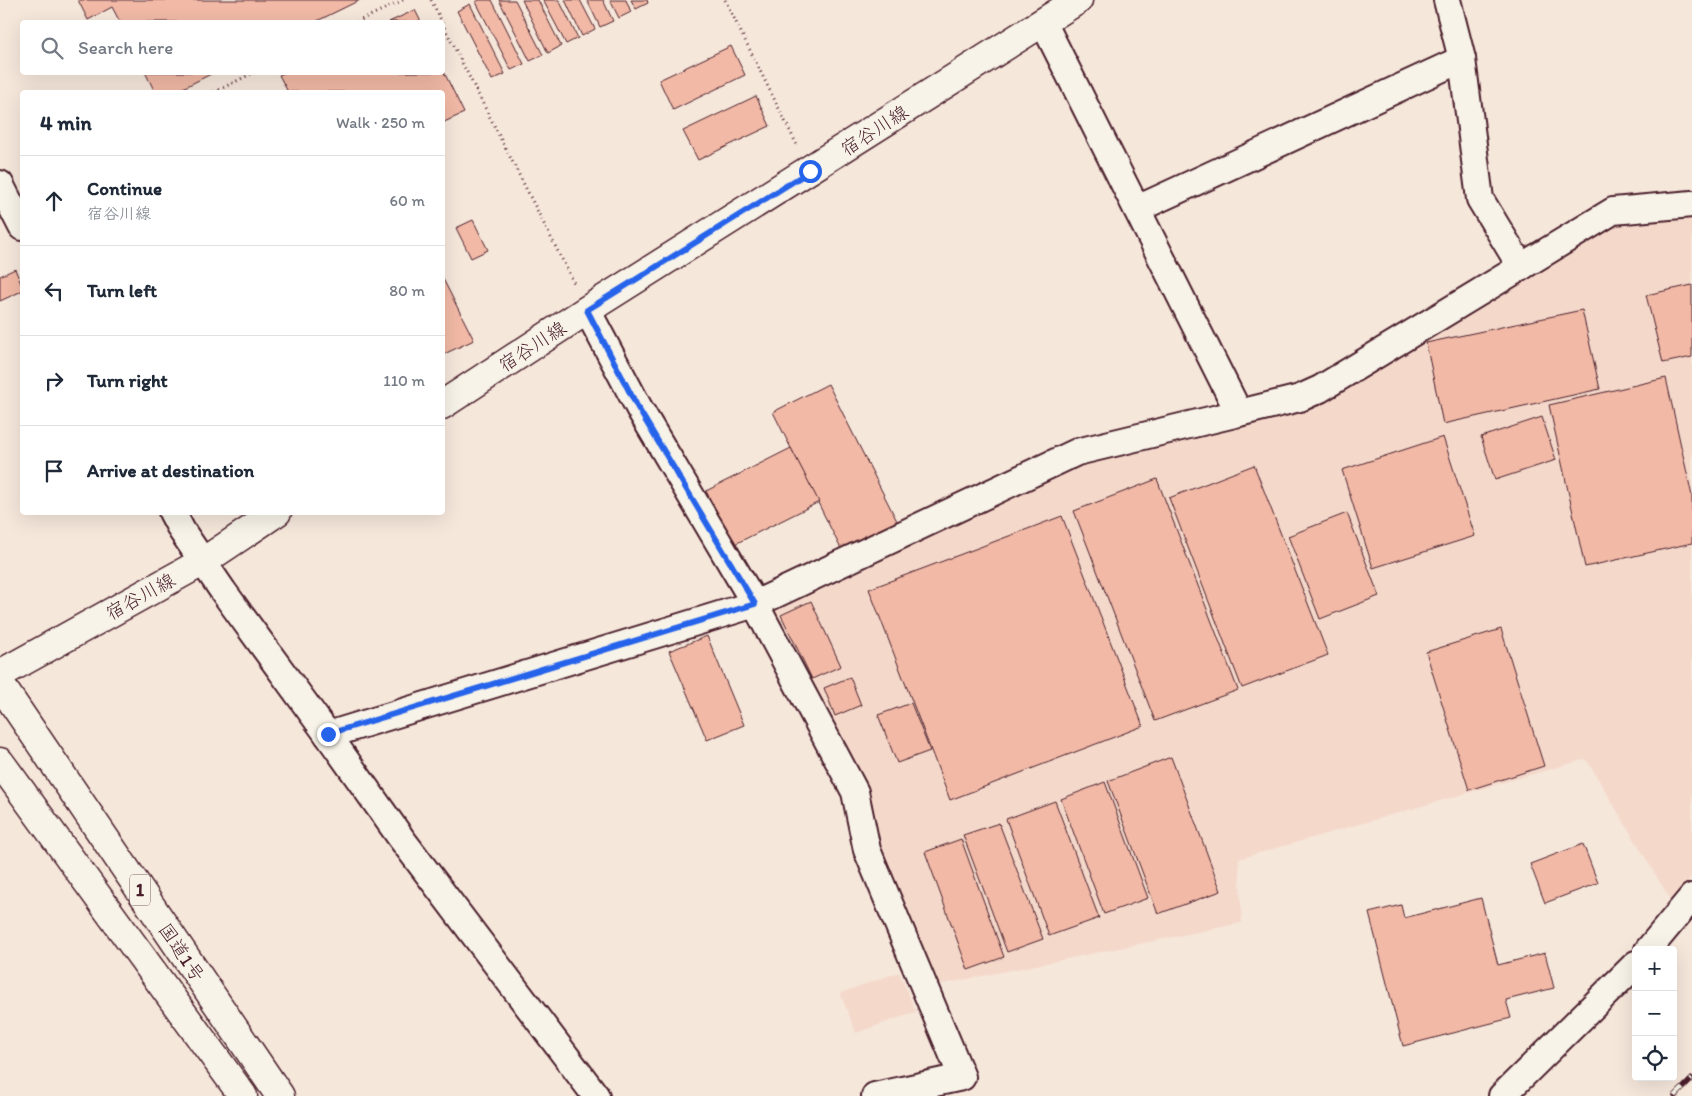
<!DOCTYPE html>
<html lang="en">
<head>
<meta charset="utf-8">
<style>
  :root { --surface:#fff; --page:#f2f2f3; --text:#1f2937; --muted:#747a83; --line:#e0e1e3 }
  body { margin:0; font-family:Itim,"Klee One",sans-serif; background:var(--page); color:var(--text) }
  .controls { position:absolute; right:15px; bottom:15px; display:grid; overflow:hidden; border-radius:5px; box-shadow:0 5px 20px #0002 }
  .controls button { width:45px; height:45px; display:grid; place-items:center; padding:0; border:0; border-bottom:1px solid var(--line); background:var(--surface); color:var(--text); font:25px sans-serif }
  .stop { position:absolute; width:15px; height:15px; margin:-11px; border:4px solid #2563eb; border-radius:50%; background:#fff }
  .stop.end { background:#2563eb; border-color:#fff; box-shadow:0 1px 5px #0008 }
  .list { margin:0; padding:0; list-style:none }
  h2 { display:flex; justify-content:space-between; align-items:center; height:65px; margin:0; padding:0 20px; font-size:21px }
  h2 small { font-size:16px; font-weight:400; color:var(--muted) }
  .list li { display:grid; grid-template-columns:32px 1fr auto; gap:15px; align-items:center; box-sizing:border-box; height:90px; padding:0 20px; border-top:1px solid var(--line) }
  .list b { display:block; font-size:19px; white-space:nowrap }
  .list p { margin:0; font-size:16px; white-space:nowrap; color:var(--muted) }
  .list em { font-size:16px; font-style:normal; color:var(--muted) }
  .icon { flex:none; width:28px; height:28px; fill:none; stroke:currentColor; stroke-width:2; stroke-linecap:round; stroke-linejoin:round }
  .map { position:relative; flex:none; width:1692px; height:1096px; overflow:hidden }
  .search { position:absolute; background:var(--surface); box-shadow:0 5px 20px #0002; left:20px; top:20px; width:425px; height:55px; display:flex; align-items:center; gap:12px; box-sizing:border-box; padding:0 18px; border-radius:5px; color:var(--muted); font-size:19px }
  .panel { position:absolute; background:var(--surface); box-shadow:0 5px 20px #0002; left:20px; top:90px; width:425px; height:425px; border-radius:5px }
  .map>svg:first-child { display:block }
  .built { fill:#f4d9cb }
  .building { fill:#f1b9a6; stroke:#4a1f2b }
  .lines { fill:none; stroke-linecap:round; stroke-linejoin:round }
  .street-casing { stroke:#4a1f2b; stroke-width:30 }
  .secondary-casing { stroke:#4a1f2b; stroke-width:31 }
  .highway-casing { stroke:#4a1f2b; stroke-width:31 }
  .path { stroke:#4a1f2b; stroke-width:3; stroke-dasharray:1 4; stroke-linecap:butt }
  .street { stroke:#f7f3e8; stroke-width:26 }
  .secondary { stroke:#f7f3e8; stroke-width:28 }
  .highway { stroke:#f7f3e8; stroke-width:28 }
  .rail-casing { stroke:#4a1f2b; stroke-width:5.5 }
  .rail { stroke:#f7f3e8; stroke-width:4; stroke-dasharray:11; stroke-linecap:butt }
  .route { stroke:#2563eb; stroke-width:6 }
  .labels { text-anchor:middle; stroke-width:5; stroke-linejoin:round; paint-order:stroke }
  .shield { fill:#f7f3e8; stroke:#7e5f64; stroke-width:1 }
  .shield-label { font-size:18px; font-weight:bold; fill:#4a1f2b }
  .street-label { font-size:19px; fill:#4a1f2b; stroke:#f7f3e8 }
</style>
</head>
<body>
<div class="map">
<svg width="1692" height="1096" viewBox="0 0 1692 1096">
  <rect width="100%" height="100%" fill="#f6e7db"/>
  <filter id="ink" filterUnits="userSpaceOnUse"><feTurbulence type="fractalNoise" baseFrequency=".02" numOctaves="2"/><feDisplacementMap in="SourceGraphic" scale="10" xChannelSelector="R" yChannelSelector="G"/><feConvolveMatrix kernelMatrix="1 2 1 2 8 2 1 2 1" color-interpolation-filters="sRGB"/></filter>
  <g filter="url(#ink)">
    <g class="built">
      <path d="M1692,211V876L1673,904L1586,759L1239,859L1242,923L934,986L772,615L774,605L1081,458L1310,407L1617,218Z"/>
      <path d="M899,972L916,1012L856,1033L840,993Z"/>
    </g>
    <g class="building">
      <path d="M78,0H360L315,22H120L112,7L88,20Z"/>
      <path d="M479,0H492L524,64L511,70L476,2Z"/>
      <path d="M499,0H515L543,55L530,61Z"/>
      <path d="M522,0H538L561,46L548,53Z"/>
      <path d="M543,0H559L578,38L566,44Z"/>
      <path d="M565,0H580L595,29L582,36Z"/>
      <path d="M587,0H603L613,21L600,27Z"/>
      <path d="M610,0H626L631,12L619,18Z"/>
      <path d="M631,0H647L648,3L636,9Z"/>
      <path d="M470,4L505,74L492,80L457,11Z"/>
      <path d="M415,10L421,22H389Z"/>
      <path d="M731,46L745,75L673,110L659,80Z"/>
      <path d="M442,68L464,113L442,123V92H288L279,75L286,72H442Z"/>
      <path d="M145,72H215L175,92H155Z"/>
      <path d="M756,96L770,126L698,160L683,131Z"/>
      <path d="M473,220L488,250L471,258L456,228Z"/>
      <path d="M15,269L22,286V291L0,301V276Z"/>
      <path d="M442,277L474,340L442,355Z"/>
      <path d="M1692,285V357L1663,363L1646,295Z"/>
      <path d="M1582,310L1600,389L1443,424L1426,343Z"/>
      <path d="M1666,378L1692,496V543L1585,567L1549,405Z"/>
      <path d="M828,384L898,523L842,551L773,412Z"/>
      <path d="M1542,417L1556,460L1495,480L1481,437Z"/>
      <path d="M1443,437L1475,536L1373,568L1342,470Z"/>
      <path d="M791,448L819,502L733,545L706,491Z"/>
      <path d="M1254,465L1328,655L1242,688L1169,498Z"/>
      <path d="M1157,479L1238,690L1155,721L1074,511Z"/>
      <path d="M1347,513L1379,596L1320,619L1288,536Z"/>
      <path d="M1062,516L1143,726L950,800L869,589Z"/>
      <path d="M811,601L841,666L812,679L781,615Z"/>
      <path d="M1501,629L1544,766L1469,790L1426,652Z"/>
      <path d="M707,636L744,725L707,740L669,651Z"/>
      <path d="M850,677L861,705L835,716L824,688Z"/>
      <path d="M911,703L930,751L897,763L878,715Z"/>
      <path d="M1171,757L1221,891L1158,914L1108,781Z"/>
      <path d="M1105,782L1148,898L1104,914L1061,799Z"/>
      <path d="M1055,801L1099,918L1049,936L1006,819Z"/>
      <path d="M999,823L1043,939L1007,952L963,835Z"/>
      <path d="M961,839L1004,957L968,970L925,852Z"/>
      <path d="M1583,844L1598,883L1545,903L1530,864Z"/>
      <path d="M1481,898L1498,965L1545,953L1554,988L1506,1000L1511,1018L1403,1046L1369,913L1401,905L1404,918Z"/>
    </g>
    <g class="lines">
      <defs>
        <g id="street">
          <path d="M1447,0L1462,59L1480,199L1521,267"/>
          <path d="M0,184L22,227"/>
          <path d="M1137,209L1462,59"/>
          <path d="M587,310L639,408L755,604L855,792L867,850L962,1077L875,1096"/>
          <path d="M1239,413L1300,398L1320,389L1613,211L1692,204"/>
          <path d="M172,512L182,531L223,591L328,735L401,838L596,1096"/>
          <path d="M328,735L755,604L1077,452L1239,413L1043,22"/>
          <path d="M1648,950L1692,897"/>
          <path d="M1502,1096L1636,964"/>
        </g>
        <g id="secondary">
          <path d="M442,405L587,310L1078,0"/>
          <path d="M0,674L204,561L277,512"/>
        </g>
        <g id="highway">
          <path d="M0,684L280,1096"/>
          <path d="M0,762L243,1096"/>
        </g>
      </defs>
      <use href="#street" class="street-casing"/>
      <use href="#secondary" class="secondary-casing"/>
      <use href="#highway" class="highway-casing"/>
      <g class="path">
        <path d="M431,0L442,22"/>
        <path d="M725,0L797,145"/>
        <path d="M357,22L403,0"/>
        <path d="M442,23L575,285"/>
        <path d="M214,92L255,72"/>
      </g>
      <use href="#street" class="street"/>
      <use href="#secondary" class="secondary"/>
      <use href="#highway" class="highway"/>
      <defs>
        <path id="rail" d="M1675,1096L1692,1079"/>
      </defs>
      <use href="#rail" class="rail-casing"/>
      <use href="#rail" class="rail"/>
    </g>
  </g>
  <g class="lines" filter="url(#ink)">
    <path class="route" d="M328,734L755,604L638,408L587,310L810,171"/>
  </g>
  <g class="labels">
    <rect class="shield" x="130" y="874.5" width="20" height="31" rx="4"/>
    <g class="shield-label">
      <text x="140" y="896">1</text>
    </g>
    <g class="street-label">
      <text transform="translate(874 130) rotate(-33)" y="7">宿谷川線</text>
      <text transform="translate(532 346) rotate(-33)" y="7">宿谷川線</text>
      <text transform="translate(140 596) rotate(-29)" y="7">宿谷川線</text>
      <text transform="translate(182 952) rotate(56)" y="7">国道1号</text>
    </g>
  </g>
</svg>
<div class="controls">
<button>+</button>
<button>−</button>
<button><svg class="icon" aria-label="locate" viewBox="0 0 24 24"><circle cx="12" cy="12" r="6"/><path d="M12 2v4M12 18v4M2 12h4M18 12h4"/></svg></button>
</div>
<div class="stop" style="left:810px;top:171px"></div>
<div class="stop end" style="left:328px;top:734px"></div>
<div class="search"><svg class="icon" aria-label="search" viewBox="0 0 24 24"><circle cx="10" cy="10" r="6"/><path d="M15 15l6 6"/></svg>Search here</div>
<section class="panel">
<h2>4 min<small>Walk · 250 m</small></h2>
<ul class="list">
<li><svg class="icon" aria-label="ahead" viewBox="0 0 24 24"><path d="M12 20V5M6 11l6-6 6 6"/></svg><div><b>Continue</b><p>宿谷川線</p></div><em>60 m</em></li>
<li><svg class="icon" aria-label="left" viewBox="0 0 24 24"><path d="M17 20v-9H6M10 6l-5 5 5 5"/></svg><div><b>Turn left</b></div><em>80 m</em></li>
<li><svg class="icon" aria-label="right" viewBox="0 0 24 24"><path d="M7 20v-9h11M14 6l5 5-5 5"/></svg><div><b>Turn right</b></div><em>110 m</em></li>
<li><svg class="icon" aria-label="arrive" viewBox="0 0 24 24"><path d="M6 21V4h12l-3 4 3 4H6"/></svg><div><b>Arrive at destination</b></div></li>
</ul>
</section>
</div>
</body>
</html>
